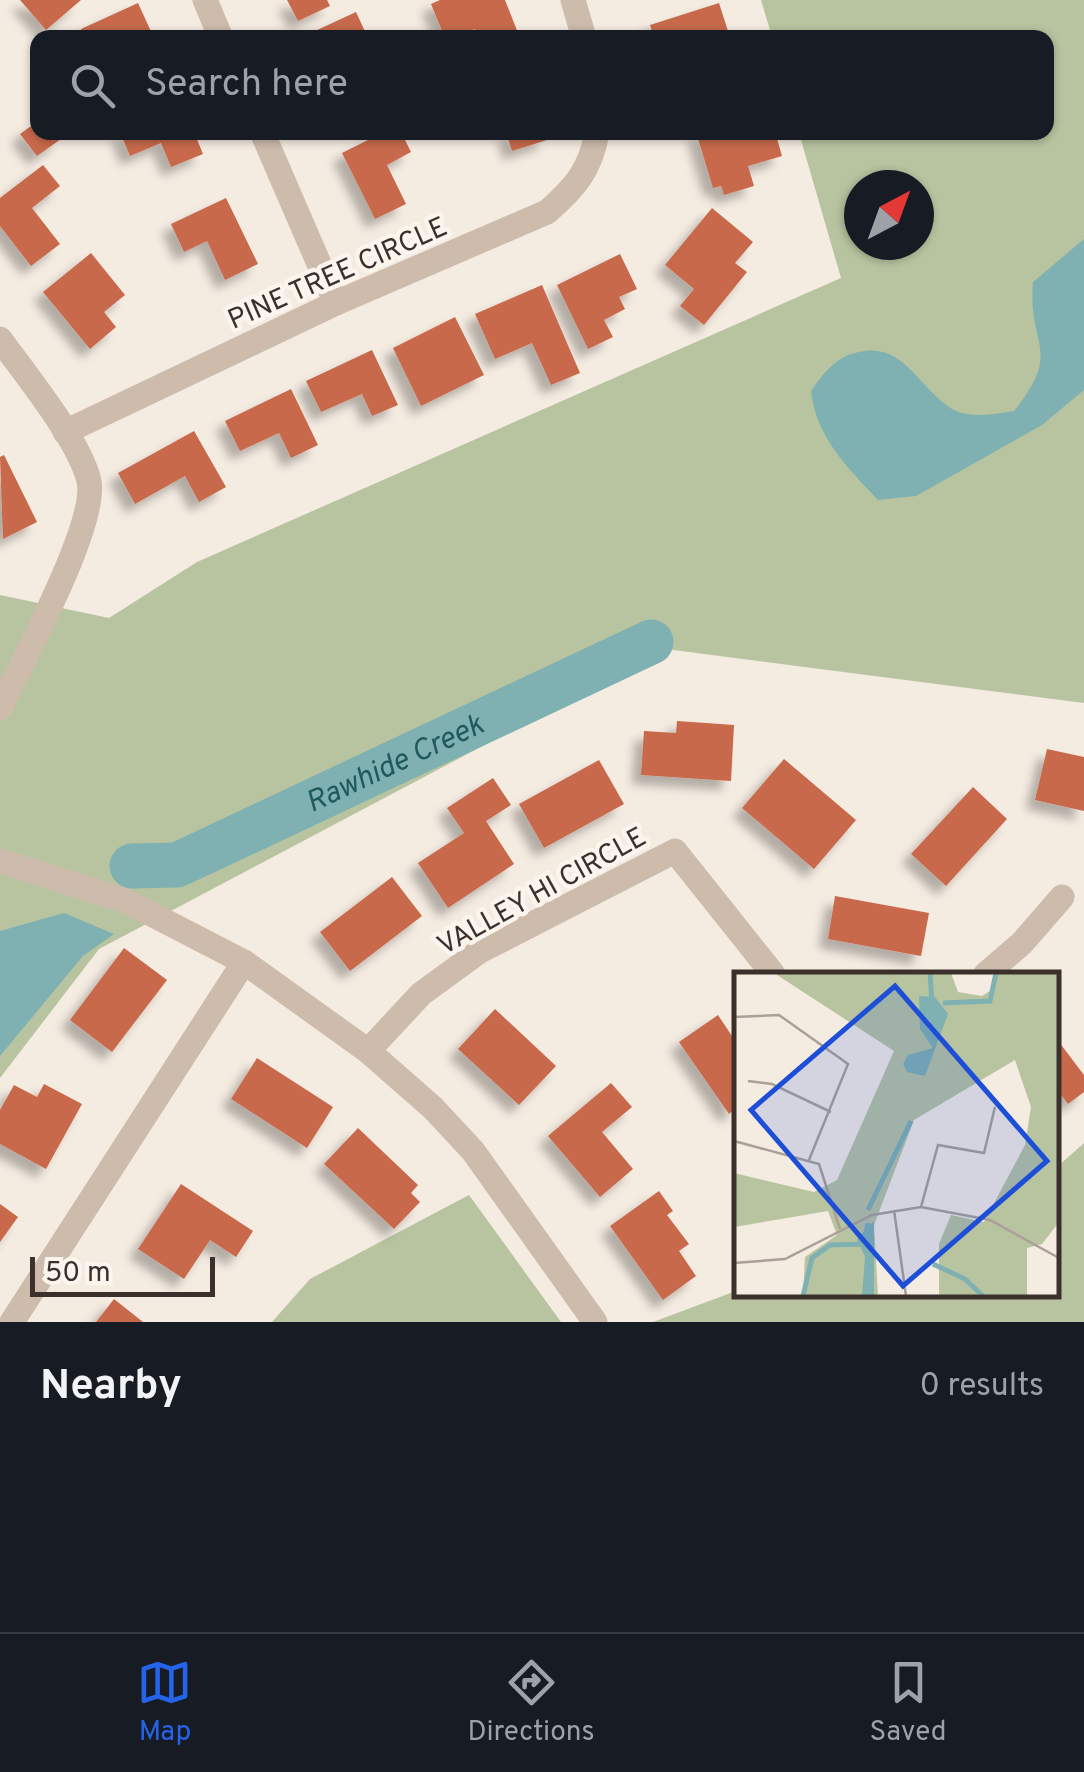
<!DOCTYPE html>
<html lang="en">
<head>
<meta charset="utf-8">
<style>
  :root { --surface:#171b24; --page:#242831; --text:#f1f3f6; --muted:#9ea1a6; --line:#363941; --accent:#2563eb }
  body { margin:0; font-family:Overpass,sans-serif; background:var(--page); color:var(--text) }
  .compass { position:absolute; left:844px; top:170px; width:90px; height:90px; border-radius:50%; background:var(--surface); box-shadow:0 2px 8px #0004; rotate:41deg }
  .scale { position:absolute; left:30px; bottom:25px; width:185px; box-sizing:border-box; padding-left:10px; border:5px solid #3b302b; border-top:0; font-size:28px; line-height:35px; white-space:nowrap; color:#3b302b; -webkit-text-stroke:8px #fbf5ee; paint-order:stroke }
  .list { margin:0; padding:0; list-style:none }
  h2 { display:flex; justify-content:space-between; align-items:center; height:130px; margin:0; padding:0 40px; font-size:42px }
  h2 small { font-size:32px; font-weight:400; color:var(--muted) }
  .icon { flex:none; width:55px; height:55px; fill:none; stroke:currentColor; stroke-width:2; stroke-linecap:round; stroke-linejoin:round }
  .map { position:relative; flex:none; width:1084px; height:1322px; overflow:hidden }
  .search { position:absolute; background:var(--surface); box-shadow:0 2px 8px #0004; left:30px; right:30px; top:30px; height:110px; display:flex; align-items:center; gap:25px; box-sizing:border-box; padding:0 35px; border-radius:20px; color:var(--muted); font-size:38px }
  .sheet { height:310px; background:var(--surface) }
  nav { display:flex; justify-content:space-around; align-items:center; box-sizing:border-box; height:140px; border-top:2px solid var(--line); background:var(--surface); font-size:28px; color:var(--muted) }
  nav a { display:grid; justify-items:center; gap:5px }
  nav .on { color:var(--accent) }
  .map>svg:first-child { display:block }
  .green { fill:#b8c4a0; fill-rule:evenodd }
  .water { fill:#7fb0b2 }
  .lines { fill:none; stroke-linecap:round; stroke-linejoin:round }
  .river { stroke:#7fb0b2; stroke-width:45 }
  .building { fill:#c8694b; filter:url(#shadow) }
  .minor { stroke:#cdbbac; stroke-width:25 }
  .tertiary { stroke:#cdbbac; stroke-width:25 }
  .labels { text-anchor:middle; stroke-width:9; stroke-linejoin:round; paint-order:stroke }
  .street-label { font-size:28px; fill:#3b302b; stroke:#fbf5ee }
  .water-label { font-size:30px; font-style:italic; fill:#1f5a5e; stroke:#fbf5ee }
  .inset-river { fill:none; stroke:#7fb0b2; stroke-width:5 }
  .inset-road { fill:none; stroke:#aaa098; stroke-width:2.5 }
  .view { fill:#1d4ed8; fill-opacity:0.15; stroke:#1d4ed8; stroke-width:5 }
  .inset-edge { fill:none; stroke:#3b302b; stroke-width:5 }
</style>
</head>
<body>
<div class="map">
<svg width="1084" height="1322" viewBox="0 0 1084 1322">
  <defs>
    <filter id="shadow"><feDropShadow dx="-9" dy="9" stdDeviation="5" flood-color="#0004"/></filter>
  </defs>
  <rect width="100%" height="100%" fill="#f4ebe1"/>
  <g class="green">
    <path d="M761,0H1084V703L666,649L99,949L0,1078V595L109,618L197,562L841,278L799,133L1046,132V38L772,37ZM859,185H919V245H859Z"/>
    <path d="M1084,1143V1322H653L736,1291V1294H1056L1057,1167Z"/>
    <path d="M469,1195L561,1322H272L310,1279Z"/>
  </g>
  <g class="water">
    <path d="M1084,239V390L1042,425L916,496L878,500C847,467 816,437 811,391C826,370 838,354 865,351C905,346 921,390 952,409C970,419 995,414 1014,411C1064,349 1027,346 1033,282Z"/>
    <path d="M64,913L114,934L83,956L0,1056V931Z"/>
  </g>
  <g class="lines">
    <path class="river" id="s1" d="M132,866L177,865L651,642"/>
  </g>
  <g class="building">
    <path d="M20,0H81L46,30Z"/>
    <path d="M287,0H327L330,6L298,21Z"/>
    <path d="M440,0H505L520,38H479L475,29L445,38L431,4Z"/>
    <path d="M138,3L154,38H85L81,29Z"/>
    <path d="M719,3L728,31L708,38H654L650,25Z"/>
    <path d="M356,12L368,38H300Z"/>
    <path d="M38,121V132H56L61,139L37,156L20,134Z"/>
    <path d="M120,132H194L203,154L171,167L161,143L130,156Z"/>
    <path d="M384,132H401L411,152L387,165L406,204L375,219L342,153Z"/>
    <path d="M506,132H545L547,140L512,151Z"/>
    <path d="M696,132H775L782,156L748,166L754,186L724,195L721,186L713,188Z"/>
    <path d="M43,165L60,186L32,208L60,244L31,266L0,226V198Z"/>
    <path d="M226,198L258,264L225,280L207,241L184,252L171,224Z"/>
    <path d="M712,208L753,242L735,263L747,272L704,325L680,306L694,289L665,265Z"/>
    <path d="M91,253L125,295L104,312L116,327L90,349L43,292Z"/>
    <path d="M620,254L637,289L619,297L625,309L604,320L613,337L588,349L557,285Z"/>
    <path d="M542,285L580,373L551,385L532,343L495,359L475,314Z"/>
    <path d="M455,317L484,375L421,406L393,348Z"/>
    <path d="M372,350L398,405L372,416L362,394L321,412L306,381Z"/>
    <path d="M291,389L318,445L291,458L279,433L240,451L225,421Z"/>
    <path d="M194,431L226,487L199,502L185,476L135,504L118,473Z"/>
    <path d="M4,455L37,522L3,539L0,457Z"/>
    <path d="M677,721L734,725L731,781L641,775L644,731L676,733Z"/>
    <path d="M1047,749L1084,757V811L1035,800Z"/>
    <path d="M784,759L856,820L814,869L742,808Z"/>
    <path d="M599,760L624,804L544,848L519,804Z"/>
    <path d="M493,778L511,805L486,821L514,864L448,908L418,863L464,833L447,808Z"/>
    <path d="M973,787L1007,819L946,886L911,854Z"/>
    <path d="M392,877L422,916L350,971L320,932Z"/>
    <path d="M835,896L929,913L921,956L828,939Z"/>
    <path d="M124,948L167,980L112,1052L70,1020Z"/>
    <path d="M495,1009L556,1066L519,1105L458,1049Z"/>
    <path d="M718,1015L736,1042V1108L729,1114L679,1042Z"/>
    <path d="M1056,1038L1084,1075V1092L1068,1104L1056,1088Z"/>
    <path d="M257,1058L333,1107L307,1148L231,1099Z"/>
    <path d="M611,1083L632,1107L602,1132L633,1169L600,1197L548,1136Z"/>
    <path d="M44,1084L82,1104L46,1169L0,1144V1110L14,1085L37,1097Z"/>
    <path d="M358,1128L418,1185L411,1193L420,1202L394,1229L324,1164Z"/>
    <path d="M181,1184L253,1231L236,1257L210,1240L184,1279L138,1249Z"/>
    <path d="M659,1191L673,1211L667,1215L689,1244L679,1251L696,1276L663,1300L610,1226Z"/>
    <path d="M0,1204L18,1217L0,1242Z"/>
    <path d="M114,1299L143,1322H96Z"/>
  </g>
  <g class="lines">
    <g class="minor">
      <path d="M205,0L221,38"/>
      <path d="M573,0L584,38"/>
      <path d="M262,132L336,303"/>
      <path d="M0,339C25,374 80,441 89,481C98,524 21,664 0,708"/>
      <path d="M65,432L336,303L547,212C575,188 591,169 597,132"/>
      <path d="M986,974L1022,943L1062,897"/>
      <path d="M368,1051L421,994L480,951L675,851L773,974"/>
      <path d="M12,1322L244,962"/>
    </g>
    <path class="tertiary" d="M0,861L126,901L244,962L368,1051L433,1108L473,1151L595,1322"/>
  </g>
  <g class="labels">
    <g class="street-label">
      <text transform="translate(337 272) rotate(-24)" y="10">PINE TREE CIRCLE</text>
      <text transform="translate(541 890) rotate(-29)" y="10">VALLEY HI CIRCLE</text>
    </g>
    <g class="water-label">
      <text dy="10" stroke="none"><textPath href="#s1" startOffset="285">Rawhide Creek</textPath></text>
    </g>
  </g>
  <g transform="translate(734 972)">
    <rect width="325" height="325" fill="#f4ebe1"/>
    <path d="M40,1H217L224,20L248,24L259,17L261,1H325V250L308,272L293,276V324H205V272L217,243L250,250L291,173L297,135L281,88L180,148L140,253L144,324H69L71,285L103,263L94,239L0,255V201L80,220L103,208L160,79Z" fill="#b8c4a0"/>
    <path d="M185,24L201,25L214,42L191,104L173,100L169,92L174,83L199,76L186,57ZM140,249V324H128L131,285L123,267Z" fill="#7fb0b2"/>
    <path class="inset-river" d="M196,1L198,31M209,31L256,29L262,1M134,238L177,149M199,292L231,307L249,324M69,324L78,286L96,273L130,272L134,251"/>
    <path class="inset-road" d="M0,45L45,43L114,92L75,188M14,109L38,112L97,140M0,169L85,192L106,257M187,235L204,173L250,181L261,135M160,238L172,324M0,291L51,287L138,243L187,235L256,248L325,286"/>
    <path class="view" d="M161,14L313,189L169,314L17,138Z"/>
    <rect width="325" height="325" class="inset-edge"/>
  </g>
</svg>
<svg class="compass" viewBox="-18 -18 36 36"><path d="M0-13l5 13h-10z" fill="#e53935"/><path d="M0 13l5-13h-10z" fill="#9ea1a6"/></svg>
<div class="scale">50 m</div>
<div class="search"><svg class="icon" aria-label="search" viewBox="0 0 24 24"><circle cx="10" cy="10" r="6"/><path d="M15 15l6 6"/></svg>Search here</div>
</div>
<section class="sheet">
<h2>Nearby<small>0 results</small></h2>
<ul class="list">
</ul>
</section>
<nav>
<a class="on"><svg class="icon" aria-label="map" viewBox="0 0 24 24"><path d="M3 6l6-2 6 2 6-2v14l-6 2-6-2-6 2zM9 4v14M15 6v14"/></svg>Map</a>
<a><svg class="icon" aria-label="directions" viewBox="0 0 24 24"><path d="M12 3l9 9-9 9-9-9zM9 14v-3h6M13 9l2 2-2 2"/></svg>Directions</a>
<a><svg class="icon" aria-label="saved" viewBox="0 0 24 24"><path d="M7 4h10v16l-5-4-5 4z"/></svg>Saved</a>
</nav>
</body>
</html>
